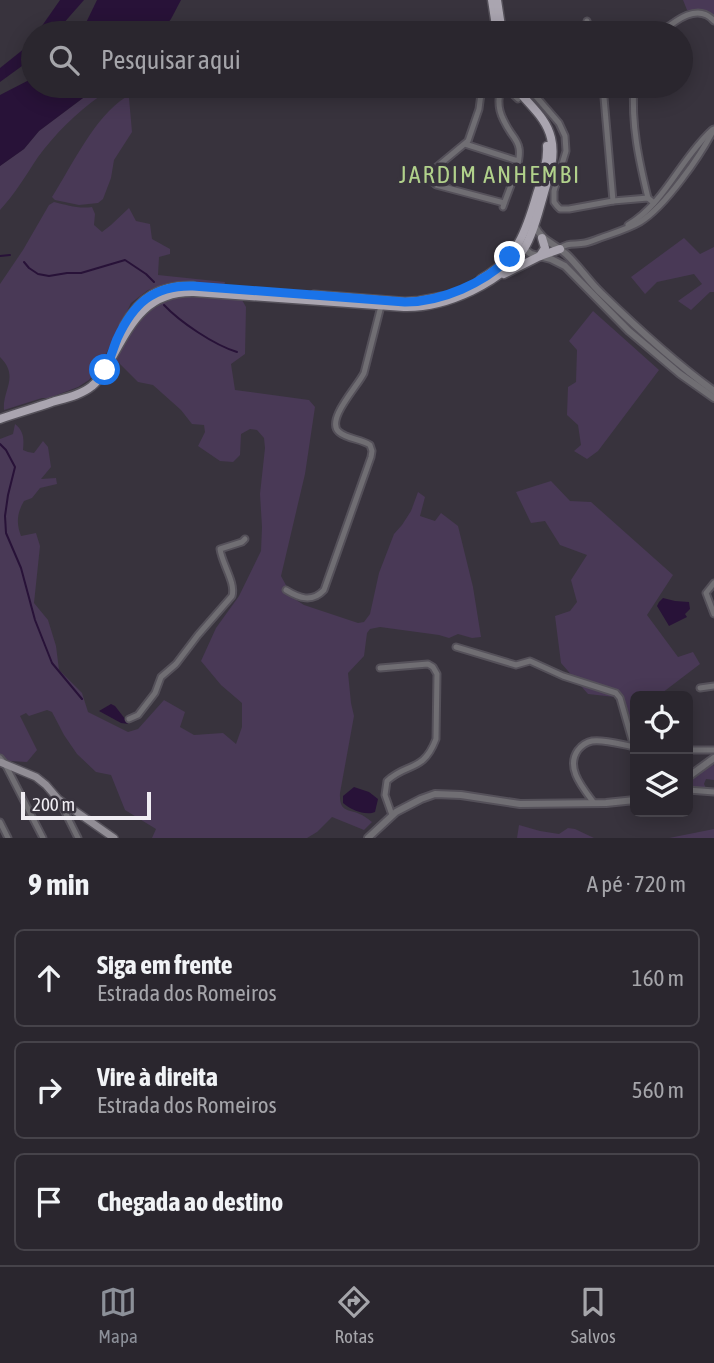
<!DOCTYPE html>
<html lang="pt">
<head>
<meta charset="utf-8">
<style>
  :root { --surface:#2a262e; --page:#322e36; --text:#f1f3f6; --muted:#a5a5aa; --line:#46434a; --accent:#8c9099 }
  body { margin:0; font-family:"Asap Condensed",sans-serif; background:var(--page); color:var(--text) }
  .controls { position:absolute; right:21px; bottom:21px; display:grid; overflow:hidden; border-radius:10px; box-shadow:0 4px 18px #0003 }
  .controls button { width:63px; height:63px; display:grid; place-items:center; padding:0; border:0; border-bottom:2px solid var(--line); background:var(--surface); color:var(--text); font:35px sans-serif }
  .scale { position:absolute; left:21px; bottom:18px; width:130px; box-sizing:border-box; padding-left:7px; border:4px solid #f0edf3; border-top:0; font-size:19px; line-height:24px; white-space:nowrap; color:#f0edf3; -webkit-text-stroke:5px #38333d; paint-order:stroke }
  .stop { position:absolute; width:21px; height:21px; margin:-16px; border:5px solid #1a73e8; border-radius:50%; background:#fff }
  .stop.end { background:#1a73e8; border-color:#fff; box-shadow:0 2px 7px #0008 }
  .list { margin:0; padding:0; list-style:none }
  h2 { display:flex; justify-content:space-between; align-items:center; height:91px; margin:0; padding:0 28px; font-size:30px }
  h2 small { font-size:23px; font-weight:400; color:var(--muted) }
  .list li { display:grid; grid-template-columns:46px 1fr auto; gap:21px; align-items:center; box-sizing:border-box; height:98px; margin:0 14px 14px; padding:0 14px; border:2px solid var(--line); border-radius:10px }
  .list b { display:block; font-size:26px; white-space:nowrap }
  .list p { margin:0; font-size:23px; white-space:nowrap; color:var(--muted) }
  .list em { font-size:23px; font-style:normal; color:var(--muted) }
  .icon { flex:none; width:38px; height:38px; fill:none; stroke:currentColor; stroke-width:2; stroke-linecap:round; stroke-linejoin:round }
  .map { position:relative; flex:none; width:714px; height:838px; overflow:hidden }
  .search { position:absolute; background:var(--surface); box-shadow:0 4px 18px #0003; left:21px; right:21px; top:21px; height:77px; display:flex; align-items:center; gap:18px; box-sizing:border-box; padding:0 24px; border-radius:38px; color:var(--muted); font-size:26px }
  .sheet { height:427px; background:var(--surface) }
  nav { display:flex; justify-content:space-around; align-items:center; box-sizing:border-box; height:98px; border-top:2px solid var(--line); background:var(--surface); font-size:19px; color:var(--muted) }
  nav a { display:grid; justify-items:center; gap:4px }
  nav .on { color:var(--accent) }
  .map>svg:first-child { display:block }
  .green { fill:#493956 }
  .water { fill:#281238 }
  .lines { fill:none; stroke-linecap:round; stroke-linejoin:round }
  .stream { stroke:#281238; stroke-width:2 }
  .minor-casing { stroke:#55515a; stroke-width:9 }
  .tertiary-casing { stroke:#55515a; stroke-width:10 }
  .secondary-casing { stroke:#55515a; stroke-width:10 }
  .primary-casing { stroke:#55515a; stroke-width:11 }
  .minor { stroke:#706e73; stroke-width:5 }
  .tertiary { stroke:#706e73; stroke-width:6 }
  .secondary { stroke:#918d95; stroke-width:7 }
  .primary { stroke:#aaa5b0; stroke-width:8 }
  .route { stroke:#1a73e8; stroke-width:9 }
  .labels { text-anchor:middle; stroke-width:7; stroke-linejoin:round; paint-order:stroke }
  .quarter-label { font-size:24px; letter-spacing:2px; fill:#b1d18b; stroke:#38333d }
</style>
</head>
<body>
<div class="map">
<svg width="714" height="838" viewBox="0 0 714 838">
  <rect width="100%" height="100%" fill="#38333d"/>
  <g class="green">
    <path d="M683,0H714V19L710,14L687,10Z"/>
    <path d="M99,86H101L100,96C76,113 55,134 38,157C26,175 15,194 0,210V166L24,149L39,131Z"/>
    <path d="M126,97L129,98L132,132L114,160L111,178L103,199L98,203L79,205L55,200L52,197C72,166 94,117 126,97Z"/>
    <path d="M54,202C67,205 78,209 92,207L95,214L94,225L102,232L111,225L129,208L136,221L150,224L152,239L170,249V254L159,257L158,275L225,282L224,286L168,284L148,290L131,303L99,368L89,380L78,387L49,398H42L4,410C2,390 20,377 0,357V284L23,250L49,205Z"/>
    <path d="M684,238L700,254L714,247V292H710L691,310L678,301L702,284L694,274L657,282L645,294L631,277Z"/>
    <path d="M192,296L242,300L246,307L245,354L231,364L235,390L309,400L315,407L305,474L281,576L293,598L304,605L358,623L364,622L370,614L379,573L394,534L402,525L411,511L418,492L425,497L420,516L435,521L441,513L458,526L473,587L481,637L472,638L458,634L449,638L439,635L380,627L370,629L367,633L364,656L348,673L351,703L354,716L340,793C339,814 349,808 362,815C366,817 369,820 372,822L364,830L332,817L317,832L307,838H152L156,829L125,810L111,775L96,772L77,754L64,735L52,712L47,710L29,716L26,713L20,716L37,750L27,762L9,761L0,755V439L13,434L15,424C24,431 24,439 23,450L28,452L34,453L43,441L48,447L51,467L41,479L56,478L57,484L40,488L32,498L24,501C17,513 16,523 21,536L36,533L40,546L34,603L48,620L56,646L59,670L82,693L88,712L128,732L138,729L164,700L185,712L180,727L194,735L223,733L236,744L242,727V703L221,685L201,661L216,628L239,596L261,551L262,527L260,494L265,448L264,438L257,430L250,429L241,434L240,455L233,462L220,461L198,446L205,432L204,425L192,424L181,410L153,385L138,382L116,360C135,322 146,300 192,296Z"/>
    <path d="M593,311L659,370L598,451L587,459L574,451L581,445L578,425L567,415L568,387L576,382L577,350L569,341Z"/>
    <path d="M551,481L570,501L591,502L673,575L647,615L678,657L693,652L700,664L658,696H635V725L632,730L624,698L588,694L561,663L555,616L570,611L577,602L571,580L587,555L560,545L545,521L531,523L516,492Z"/>
    <path d="M712,762L714,766V780L706,779L704,784L707,790L688,787V781Z"/>
    <path d="M519,825L540,831L559,834L568,828L575,829L594,838H517Z"/>
    <path d="M714,829V838H669Z"/>
  </g>
  <g class="water">
    <path d="M60,0H84L55,33H37Z"/>
    <path d="M97,0H181L171,19L160,33H81Z"/>
    <path d="M33,39V58L0,82V68L30,44Z"/>
    <path d="M33,78V86H99L39,131L24,149L0,166V95Z"/>
    <path d="M663,598L675,601L689,602L690,609L685,614L687,617L669,626L657,606L659,602Z"/>
    <path d="M111,704L115,706L129,724L121,723L99,711Z"/>
    <path d="M354,787L369,792L378,799L375,812C366,816 351,810 343,803V796Z"/>
  </g>
  <g class="lines">
    <g class="stream">
      <path d="M0,256L10,255"/>
      <path d="M24,262L29,268L38,274L49,276L67,273H81L125,260L146,274L154,282"/>
      <path d="M164,305C180,322 214,345 237,352"/>
      <path d="M0,444L6,450L15,467L8,495L5,516L6,533L21,568L35,620L52,663L82,699"/>
    </g>
    <defs>
      <g id="minor">
        <path d="M587,21L590,33"/>
        <path d="M660,33C675,21 698,2 714,21"/>
        <path d="M482,86L479,109L468,141L427,175V177L436,185L504,203"/>
        <path d="M501,86C496,106 500,116 511,133C514,137 518,142 519,148C522,163 508,191 503,207"/>
        <path d="M504,86L518,99"/>
        <path d="M527,86L559,123L565,136L566,151L554,191V202L557,206L560,209H569L613,201L648,198L654,203"/>
        <path d="M603,86L613,201"/>
        <path d="M634,86C631,124 639,161 648,198"/>
        <path d="M465,144L518,161"/>
        <path d="M628,225C666,202 680,159 712,130"/>
        <path d="M560,249C567,242 575,245 585,243C590,242 595,240 600,238C614,233 628,229 640,222C665,207 701,155 714,129"/>
        <path d="M714,583L706,593L714,614"/>
        <path d="M286,590C299,598 312,603 324,590L371,457L372,451L370,445C361,439 347,439 339,432C325,420 358,386 364,373L381,306"/>
        <path d="M456,647L516,665L530,661L563,676L616,693L620,698L634,747"/>
        <path d="M380,668L428,664L433,667L437,674L436,739C423,773 407,762 387,781L385,795L392,815"/>
        <path d="M700,688L714,686"/>
        <path d="M129,719L138,715L155,693L161,677L176,664L198,635L232,596C236,583 222,564 220,549L242,542L245,539"/>
        <path d="M688,750H714"/>
        <path d="M0,758L5,764L43,838"/>
        <path d="M688,790L714,792"/>
        <path d="M59,800L78,838"/>
        <path d="M594,803C583,788 565,768 578,750C582,745 587,742 592,741C604,739 623,745 635,747"/>
        <path d="M0,822L8,838"/>
      </g>
      <g id="tertiary">
        <path d="M534,225C543,242 552,242 566,254C579,266 589,282 602,294C638,329 674,362 714,391"/>
        <path d="M524,249L531,254L551,259L565,266L629,331L680,374L714,398"/>
        <path d="M688,777L714,758"/>
        <path d="M368,838L396,812L421,799L435,794L461,795L520,804L606,803L635,800"/>
      </g>
      <path id="secondary" d="M0,762L36,777L46,785L58,799L114,838"/>
      <g id="primary">
        <path d="M492,0L497,33"/>
        <path d="M497,0L502,33"/>
        <path d="M540,256L545,248L542,238"/>
        <path d="M504,274L540,256L560,249"/>
        <path d="M481,279C517,259 526,232 537,194C542,179 548,163 547,146"/>
        <path d="M314,295L405,302L419,301L441,297"/>
        <path d="M124,326C140,297 160,285 193,286"/>
        <path d="M0,419C17,413 35,408 52,402C66,398 81,395 92,386C101,379 105,369 111,359C131,323 146,291 194,292L404,307C445,308 503,283 525,247C534,232 538,213 543,196C548,178 556,158 551,138C546,116 527,104 515,86"/>
      </g>
    </defs>
    <use href="#minor" class="minor-casing"/>
    <use href="#tertiary" class="tertiary-casing"/>
    <use href="#secondary" class="secondary-casing"/>
    <use href="#primary" class="primary-casing"/>
    <use href="#minor" class="minor"/>
    <use href="#tertiary" class="tertiary"/>
    <use href="#secondary" class="secondary"/>
    <use href="#primary" class="primary"/>
  </g>
  <g class="lines">
    <path class="route" d="M105,370C110,360 113,349 117,339C133,304 153,285 193,286L405,302C441,302 485,283 510,257"/>
  </g>
  <g class="labels">
    <g class="quarter-label">
      <text x="490" y="183">JARDIM ANHEMBI</text>
    </g>
  </g>
</svg>
<div class="controls">
<button><svg class="icon" aria-label="locate" viewBox="0 0 24 24"><circle cx="12" cy="12" r="6"/><path d="M12 2v4M12 18v4M2 12h4M18 12h4"/></svg></button>
<button><svg class="icon" aria-label="layers" viewBox="0 0 24 24"><path d="M12 4l9 5-9 5-9-5zM3 14l9 5 9-5"/></svg></button>
</div>
<div class="scale">200 m</div>
<div class="stop" style="left:105px;top:370px"></div>
<div class="stop end" style="left:510px;top:257px"></div>
<div class="search"><svg class="icon" aria-label="search" viewBox="0 0 24 24"><circle cx="10" cy="10" r="6"/><path d="M15 15l6 6"/></svg>Pesquisar aqui</div>
</div>
<section class="sheet">
<h2>9 min<small>A pé · 720 m</small></h2>
<ul class="list">
<li><svg class="icon" aria-label="ahead" viewBox="0 0 24 24"><path d="M12 20V5M6 11l6-6 6 6"/></svg><div><b>Siga em frente</b><p>Estrada dos Romeiros</p></div><em>160 m</em></li>
<li><svg class="icon" aria-label="right" viewBox="0 0 24 24"><path d="M7 20v-9h11M14 6l5 5-5 5"/></svg><div><b>Vire à direita</b><p>Estrada dos Romeiros</p></div><em>560 m</em></li>
<li><svg class="icon" aria-label="arrive" viewBox="0 0 24 24"><path d="M6 21V4h12l-3 4 3 4H6"/></svg><div><b>Chegada ao destino</b></div></li>
</ul>
</section>
<nav>
<a class="on"><svg class="icon" aria-label="map" viewBox="0 0 24 24"><path d="M3 6l6-2 6 2 6-2v14l-6 2-6-2-6 2zM9 4v14M15 6v14"/></svg>Mapa</a>
<a><svg class="icon" aria-label="directions" viewBox="0 0 24 24"><path d="M12 3l9 9-9 9-9-9zM9 14v-3h6M13 9l2 2-2 2"/></svg>Rotas</a>
<a><svg class="icon" aria-label="saved" viewBox="0 0 24 24"><path d="M7 4h10v16l-5-4-5 4z"/></svg>Salvos</a>
</nav>
</body>
</html>
